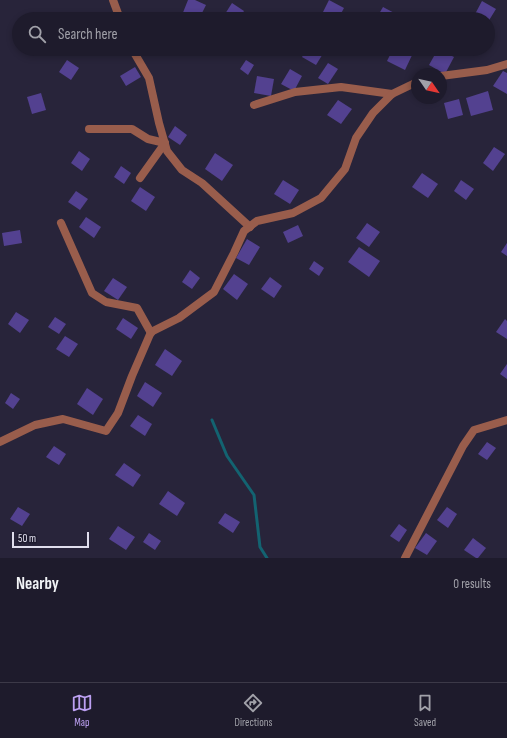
<!DOCTYPE html>
<html lang="en">
<head>
<meta charset="utf-8">
<style>
  :root { --surface:#1e1b2c; --page:#262434; --text:#f1f3f6; --muted:#a1a1a9; --line:#3c3948; --accent:#bca0f2 }
  body { margin:0; font-family:"Sofia Sans Condensed",sans-serif; background:var(--page); color:var(--text) }
  .compass { position:absolute; left:411px; top:68px; width:36px; height:36px; border-radius:50%; background:var(--surface); box-shadow:0 2px 6px #0003; rotate:124deg }
  .scale { position:absolute; left:12px; bottom:10px; width:77px; box-sizing:border-box; padding-left:4px; border:2px solid #e0deed; border-top:0; font-size:11px; line-height:14px; white-space:nowrap; color:#e0deed; -webkit-text-stroke:3px #1e1b2f; paint-order:stroke }
  .list { margin:0; padding:0; list-style:none }
  h2 { display:flex; justify-content:space-between; align-items:center; height:52px; margin:0; padding:0 16px; font-size:17px }
  h2 small { font-size:13px; font-weight:400; color:var(--muted) }
  .icon { flex:none; width:22px; height:22px; fill:none; stroke:currentColor; stroke-width:2; stroke-linecap:round; stroke-linejoin:round }
  .map { position:relative; flex:none; width:507px; height:558px; overflow:hidden }
  .search { position:absolute; background:var(--surface); box-shadow:0 2px 6px #0003; left:12px; right:12px; top:12px; height:44px; display:flex; align-items:center; gap:10px; box-sizing:border-box; padding:0 14px; border-radius:22px; color:var(--muted); font-size:15px }
  .sheet { height:124px; background:var(--surface) }
  nav { display:flex; justify-content:space-around; align-items:center; box-sizing:border-box; height:56px; border-top:1px solid var(--line); background:var(--surface); font-size:11px; color:var(--muted) }
  nav a { display:grid; justify-items:center; gap:2px }
  nav .on { color:var(--accent) }
  .map>svg:first-child { display:block }
  .lines { fill:none; stroke-linecap:round; stroke-linejoin:round }
  .stream { stroke:#136371; stroke-width:3 }
  .building { fill:#534190 }
  .street { stroke:#995d4c; stroke-width:8 }
</style>
</head>
<body>
<div class="map">
<svg width="507" height="558" viewBox="0 0 507 558">
  <rect width="100%" height="100%" fill="#28243a"/>
  <g class="lines">
    <path class="stream" d="M212,420L227,456L254,495L260,547L267,558"/>
  </g>
  <g class="building">
    <path d="M188,0H195L206,5L199,19H191L182,15Z"/>
    <path d="M329,0L344,8L338,19H331L322,14Z"/>
    <path d="M482,1L496,9L488,22V19H479L474,16Z"/>
    <path d="M232,3L244,11L239,19H233L225,14Z"/>
    <path d="M383,7L400,16L399,19H376Z"/>
    <path d="M307,49H319L324,52L316,65L302,57Z"/>
    <path d="M393,49H409L414,51L405,70L387,61Z"/>
    <path d="M438,49L454,57L445,74L429,65Z"/>
    <path d="M67,60L79,68L71,80L59,72Z"/>
    <path d="M246,60L254,65L248,75L240,69Z"/>
    <path d="M328,63L338,69L328,84L318,78Z"/>
    <path d="M135,67L141,77L126,86L120,76Z"/>
    <path d="M290,69L302,76L294,91L281,84Z"/>
    <path d="M503,71L507,73V94L493,86Z"/>
    <path d="M257,76L274,79L271,96L254,93Z"/>
    <path d="M488,91L493,110L471,116L466,98Z"/>
    <path d="M41,93L46,110L32,114L27,97Z"/>
    <path d="M459,99L463,115L448,119L444,103Z"/>
    <path d="M338,100L352,109L341,124L327,115Z"/>
    <path d="M175,126L187,135L180,145L168,137Z"/>
    <path d="M494,147L505,154L493,171L483,163Z"/>
    <path d="M79,151L90,159L82,171L71,163Z"/>
    <path d="M215,153L233,165L222,181L205,169Z"/>
    <path d="M121,166L131,173L124,184L114,177Z"/>
    <path d="M422,173L438,184L428,198L412,187Z"/>
    <path d="M283,180L299,190L290,204L274,194Z"/>
    <path d="M461,180L474,189L466,200L454,191Z"/>
    <path d="M140,187L155,197L146,211L131,201Z"/>
    <path d="M76,191L88,199L80,210L68,202Z"/>
    <path d="M86,217L101,227L94,238L79,227Z"/>
    <path d="M367,223L380,232L369,247L356,238Z"/>
    <path d="M298,225L303,236L288,243L283,232Z"/>
    <path d="M20,230L22,243L4,246L2,233Z"/>
    <path d="M247,239L260,247L249,265L236,258Z"/>
    <path d="M507,243V256L501,252Z"/>
    <path d="M359,247L380,261L369,277L348,262Z"/>
    <path d="M314,261L324,268L319,276L309,269Z"/>
    <path d="M190,270L200,278L192,289L182,282Z"/>
    <path d="M234,274L248,284L237,300L223,289Z"/>
    <path d="M270,277L282,286L274,298L261,289Z"/>
    <path d="M113,278L127,287L118,300L104,291Z"/>
    <path d="M16,312L29,320L20,333L8,324Z"/>
    <path d="M55,317L66,324L59,334L48,327Z"/>
    <path d="M123,318L138,328L131,339L116,329Z"/>
    <path d="M505,319L507,321V339L496,332Z"/>
    <path d="M65,336L78,344L69,357L56,349Z"/>
    <path d="M165,349L182,361L172,376L155,365Z"/>
    <path d="M507,364V379L500,374Z"/>
    <path d="M145,382L162,393L153,407L137,396Z"/>
    <path d="M87,388L103,399L93,415L77,404Z"/>
    <path d="M11,393L20,399L13,409L5,403Z"/>
    <path d="M138,415L152,424L145,436L130,426Z"/>
    <path d="M487,442L496,448L487,460L478,454Z"/>
    <path d="M54,446L66,454L59,465L46,457Z"/>
    <path d="M124,463L141,475L133,487L115,475Z"/>
    <path d="M168,491L185,503L177,516L159,504Z"/>
    <path d="M18,507L30,514L22,526L10,519Z"/>
    <path d="M447,507L457,514L448,528L437,520Z"/>
    <path d="M225,513L240,522L233,533L218,523Z"/>
    <path d="M399,524L407,530L399,542L390,536Z"/>
    <path d="M118,526L135,537L126,550L109,539Z"/>
    <path d="M149,533L161,541L155,550L143,542Z"/>
    <path d="M426,533L437,541L427,555L415,548Z"/>
    <path d="M473,538L486,548L478,558H476L464,550Z"/>
  </g>
  <g class="lines">
    <g class="street">
      <path d="M113,0L120,19"/>
      <path d="M132,49L149,78L159,123L167,151L182,170L202,183L250,227"/>
      <path d="M441,76L487,70L507,64"/>
      <path d="M254,105L295,92L341,87L392,94"/>
      <path d="M89,129H132L148,139L165,143L140,178"/>
      <path d="M61,223L92,293L106,302L137,308L151,333"/>
      <path d="M0,442L35,425L63,419L106,431L118,413L132,376L151,332L179,318L214,292L234,253L244,231L257,221L293,213L321,198L345,169L356,138L373,113L392,94L417,82"/>
      <path d="M405,558L463,446L474,430L507,420"/>
    </g>
  </g>
</svg>
<svg class="compass" viewBox="-18 -18 36 36"><path d="M0-13l5 13h-10z" fill="#e53935"/><path d="M0 13l5-13h-10z" fill="#a1a1a9"/></svg>
<div class="scale">50 m</div>
<div class="search"><svg class="icon" aria-label="search" viewBox="0 0 24 24"><circle cx="10" cy="10" r="6"/><path d="M15 15l6 6"/></svg>Search here</div>
</div>
<section class="sheet">
<h2>Nearby<small>0 results</small></h2>
<ul class="list">
</ul>
</section>
<nav>
<a class="on"><svg class="icon" aria-label="map" viewBox="0 0 24 24"><path d="M3 6l6-2 6 2 6-2v14l-6 2-6-2-6 2zM9 4v14M15 6v14"/></svg>Map</a>
<a><svg class="icon" aria-label="directions" viewBox="0 0 24 24"><path d="M12 3l9 9-9 9-9-9zM9 14v-3h6M13 9l2 2-2 2"/></svg>Directions</a>
<a><svg class="icon" aria-label="saved" viewBox="0 0 24 24"><path d="M7 4h10v16l-5-4-5 4z"/></svg>Saved</a>
</nav>
</body>
</html>
